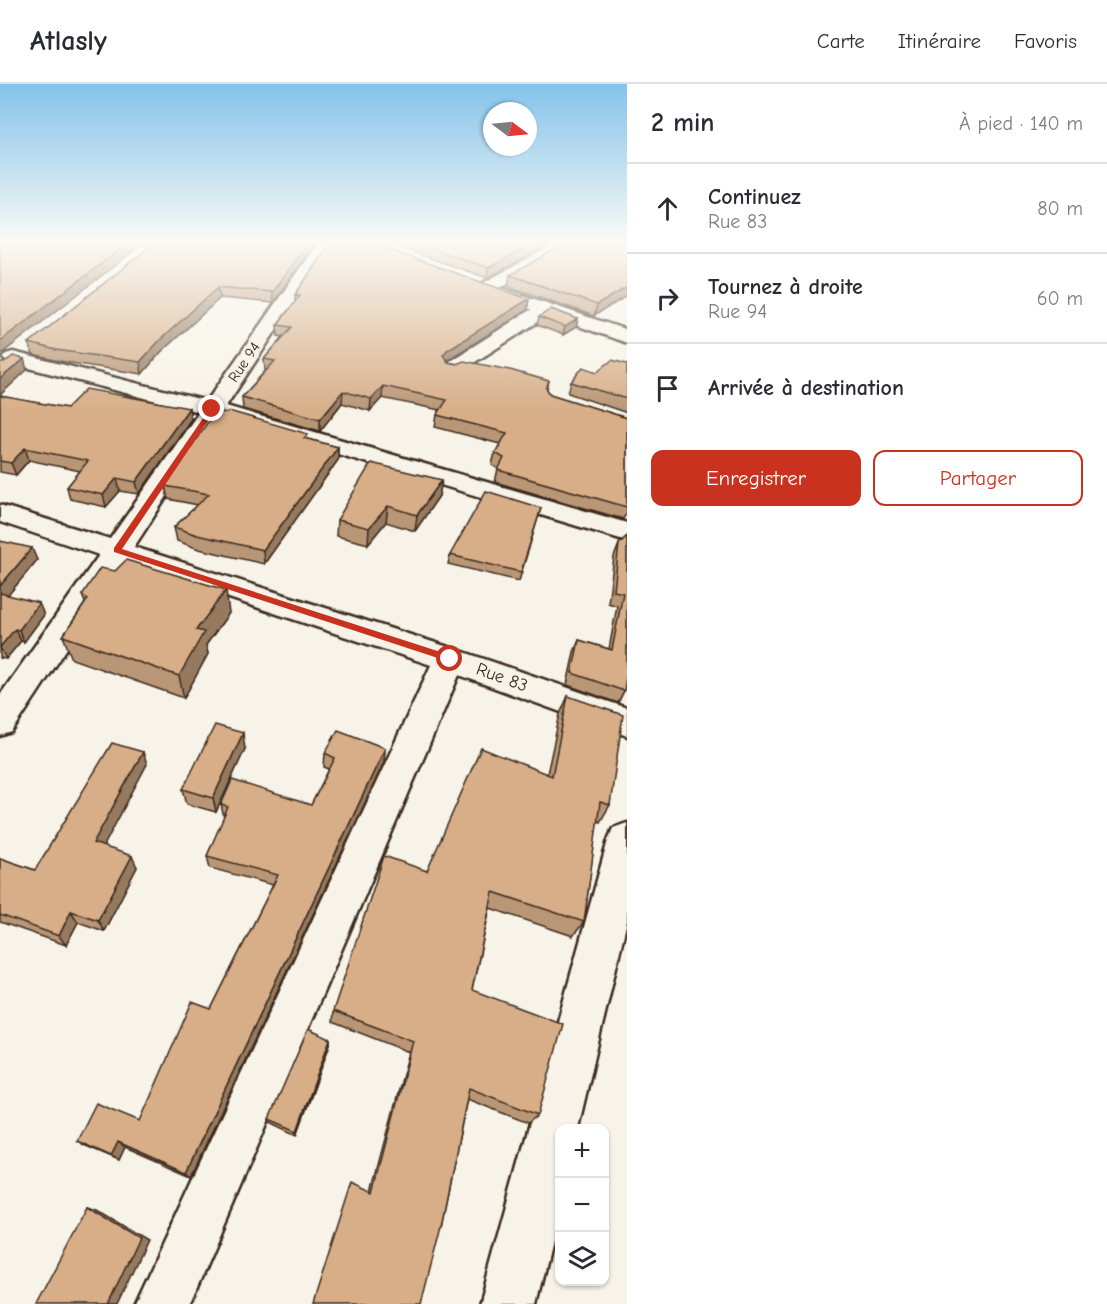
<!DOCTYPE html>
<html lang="fr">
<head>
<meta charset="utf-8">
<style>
  :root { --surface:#fff; --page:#f2f2f3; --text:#2b2b33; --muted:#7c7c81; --line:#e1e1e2; --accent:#c8321e }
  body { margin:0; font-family:"Comic Neue",sans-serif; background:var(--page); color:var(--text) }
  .controls { position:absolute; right:18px; bottom:18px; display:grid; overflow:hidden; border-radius:12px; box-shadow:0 2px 4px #0004 }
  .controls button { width:54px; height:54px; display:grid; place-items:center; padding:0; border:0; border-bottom:2px solid var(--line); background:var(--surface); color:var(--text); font:30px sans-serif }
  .compass { position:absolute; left:483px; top:18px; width:54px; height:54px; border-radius:50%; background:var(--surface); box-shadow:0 2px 4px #0004; rotate:106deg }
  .stop { position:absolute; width:18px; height:18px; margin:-14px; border:4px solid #c8321e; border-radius:50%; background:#fff }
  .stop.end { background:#c8321e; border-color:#fff; box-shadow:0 2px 6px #0008 }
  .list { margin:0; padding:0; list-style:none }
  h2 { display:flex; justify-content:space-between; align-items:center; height:78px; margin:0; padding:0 24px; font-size:26px }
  h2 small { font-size:20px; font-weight:400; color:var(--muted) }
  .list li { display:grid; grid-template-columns:39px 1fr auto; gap:18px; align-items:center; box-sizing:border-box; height:90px; padding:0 24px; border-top:2px solid var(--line) }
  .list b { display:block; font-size:22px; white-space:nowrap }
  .list p { margin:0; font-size:20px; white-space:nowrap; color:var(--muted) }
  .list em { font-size:20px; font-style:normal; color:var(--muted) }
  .actions { display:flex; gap:12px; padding:18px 24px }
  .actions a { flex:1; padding:14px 0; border:2px solid var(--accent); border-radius:12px; text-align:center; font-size:21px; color:var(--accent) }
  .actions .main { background:var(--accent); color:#fff }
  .icon { flex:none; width:33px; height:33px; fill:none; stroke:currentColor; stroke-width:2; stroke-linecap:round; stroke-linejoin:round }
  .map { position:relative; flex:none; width:627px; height:1220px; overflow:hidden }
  header { display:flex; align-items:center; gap:36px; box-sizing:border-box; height:84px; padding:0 30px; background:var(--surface); border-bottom:2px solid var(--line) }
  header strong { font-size:28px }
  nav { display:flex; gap:33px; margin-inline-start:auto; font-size:21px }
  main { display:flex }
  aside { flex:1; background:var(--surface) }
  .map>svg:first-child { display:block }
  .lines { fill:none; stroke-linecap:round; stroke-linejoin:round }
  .minor-casing { stroke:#3b2a1e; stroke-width:5 }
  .tertiary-casing { stroke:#3b2a1e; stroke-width:5 }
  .minor { fill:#f7f3e8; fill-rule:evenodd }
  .tertiary { fill:#f7f3e8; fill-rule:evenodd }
  .wall { fill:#b99675; stroke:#3b2a1e; stroke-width:1.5 }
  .shaded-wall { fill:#967a5f; stroke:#3b2a1e; stroke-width:1.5 }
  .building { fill:#d7ae88; stroke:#3b2a1e; stroke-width:1.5 }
  .route { fill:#c8321e }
  .labels { text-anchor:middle; stroke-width:4.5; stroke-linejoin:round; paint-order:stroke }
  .far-street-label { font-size:15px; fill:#3b2a1e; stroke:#f7f3e8 }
  .street-label { font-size:18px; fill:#3b2a1e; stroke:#f7f3e8 }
</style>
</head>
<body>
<header>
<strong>Atlasly</strong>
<nav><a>Carte</a><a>Itinéraire</a><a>Favoris</a></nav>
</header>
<main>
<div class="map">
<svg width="627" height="1220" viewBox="0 0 627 1220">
  <rect width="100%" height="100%" fill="#f7f3e8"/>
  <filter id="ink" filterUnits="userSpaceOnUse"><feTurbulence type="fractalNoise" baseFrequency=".0167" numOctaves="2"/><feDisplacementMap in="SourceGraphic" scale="12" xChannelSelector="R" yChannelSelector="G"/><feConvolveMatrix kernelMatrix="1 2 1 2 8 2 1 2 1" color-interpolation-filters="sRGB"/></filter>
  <g filter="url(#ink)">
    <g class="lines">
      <defs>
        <g id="minor">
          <path d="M319,157H335L226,322L627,439V457L218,334L134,463L461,567L627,624V652L459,591L190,1220H134L431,581L123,479L12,648L0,652V611L99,471L0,438V421L110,455L199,328L6,278L3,274L6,270L13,268L207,317Z"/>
          <path d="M561,157H582L493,208H481L478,204L481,200Z"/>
          <path d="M545,219L552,221L554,225L552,229L461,287L454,289L447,287L444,283L447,279L538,221Z"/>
          <path d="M627,739V837L578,1044H560V1121L536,1220H480L608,756L613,744Z"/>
        </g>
        <path id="tertiary" d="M487,199L627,246V259L481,208L478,204L481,200Z"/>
      </defs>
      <use href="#minor" class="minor-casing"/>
      <use href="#tertiary" class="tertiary-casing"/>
      <use href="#minor" class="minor"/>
      <use href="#tertiary" class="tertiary"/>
    </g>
    <g class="wall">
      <path d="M316,157L273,219L220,214L161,268L142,290L59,277L33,271L29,259Z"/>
      <path d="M381,157H556L487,194Z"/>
      <path d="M627,157L594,232L508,202L510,191Z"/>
      <path d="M295,211L529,215L527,226L447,276L448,278L549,297L547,305L550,310L627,334V429L623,435L495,398L498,385L492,381L495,369L500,360L435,343L437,331L440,326L382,314L370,327L342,319L320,347L243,325L242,313L266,286H265L264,275L283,253L278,252L277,241L295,218Z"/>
      <path d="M539,233L578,235L576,243L563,251L537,241Z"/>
      <path d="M627,280V329L568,309L571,298L597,288Z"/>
      <path d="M0,312L67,324H189L191,335L139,410L120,407L106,423L70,415L67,403L80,387L29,376L16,391L0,388Z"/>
      <path d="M308,355L338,363V376L264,480L199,465L177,457L174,443L198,421L168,415L165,402Z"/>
      <path d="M442,396L439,412L415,447L386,438L368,460L336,452L337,436Z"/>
      <path d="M541,424L519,497L448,480L450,471Z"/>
      <path d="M627,452V597L626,596L624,607L618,619L567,601L574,568L579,556L609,565L617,522L608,519L614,473L619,460Z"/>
      <path d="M0,457L37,476L8,511L44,531L24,558L21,557L6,575L0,574Z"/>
      <path d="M82,511L229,529L206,561L208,570L184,614L72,575L63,552L85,519Z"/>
      <path d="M568,612L610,721L600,738L597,737L584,838L573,852L490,824L472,906L538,1031L528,1039L467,1015L441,1142L372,1107L409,968L332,938L333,927L427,787L547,690L560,630Z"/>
      <path d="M385,664L384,678L191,1092L125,1063L119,1076L86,1062L77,1057L140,1037L211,925L273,801L210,784L207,772L224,734L221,721H311L329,685L324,683L325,669Z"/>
      <path d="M245,665L216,728L187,720L183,705Z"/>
      <path d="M147,680L103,762L137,783L104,847L78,838L66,861L0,838V774L35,786Z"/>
      <path d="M330,955V960L297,1051L270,1038L269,1035Z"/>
    </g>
    <g class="shaded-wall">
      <path d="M131,157H146L0,271V257Z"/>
      <path d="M309,157H316L273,219L272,208Z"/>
      <path d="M539,157H556L487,194L488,184Z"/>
      <path d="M218,203L220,214L161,268L142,290L140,278L160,256Z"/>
      <path d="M627,203V212L594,232L597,221Z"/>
      <path d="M529,215L527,226L446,277L443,271L447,266Z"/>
      <path d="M578,235L576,243L563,251L565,243Z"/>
      <path d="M24,275L27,286L0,311V295Z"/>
      <path d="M383,302L382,314L370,327L371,315Z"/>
      <path d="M343,307L342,319L320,347V335Z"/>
      <path d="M189,324L191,335L139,410L136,398Z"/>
      <path d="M338,363V376L264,480L263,466Z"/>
      <path d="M25,364L29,376L16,391L11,379Z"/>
      <path d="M117,394L120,407L106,423L103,411Z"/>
      <path d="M442,396L439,412L415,447L417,431Z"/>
      <path d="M388,422L386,438L368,460L369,444Z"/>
      <path d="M32,464L37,476L1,520L0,518V502Z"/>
      <path d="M226,506L229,529L206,561L208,570L184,614L179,592L196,546Z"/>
      <path d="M39,519L44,531L24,558L19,546Z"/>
      <path d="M15,545L21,557L6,575L0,563Z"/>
      <path d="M243,649L245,665L216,728L213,714Z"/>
      <path d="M385,664L384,678L191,1092L186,1088Z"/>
      <path d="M143,668L147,680L99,771L93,759Z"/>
      <path d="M132,772L137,783L104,847L98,836Z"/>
      <path d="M71,827L78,838L66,861L59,852Z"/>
      <path d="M330,955V960L297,1051V1047Z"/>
      <path d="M118,1058L125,1063L119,1076L111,1072Z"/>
      <path d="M87,1123L97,1126L147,1156L117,1220H108Z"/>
    </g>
    <g class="building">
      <path d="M0,157H131L0,257Z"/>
      <path d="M157,157H309L272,208L218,203L160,256L140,278L56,266L29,259Z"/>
      <path d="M331,157H365L529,215L447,266L443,271L448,278L456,280L464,277L510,286L549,297L546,304L550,310L627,334V423L498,386L504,374L495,369L507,349L437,331L447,316L383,302L371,315L343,307L320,335L242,313L275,277L264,275L292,243L277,241L300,211H295Z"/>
      <path d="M411,157H539L488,184Z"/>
      <path d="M570,157H627V203L597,221L510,191Z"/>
      <path d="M551,225L578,235L565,243L539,233Z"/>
      <path d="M13,272L24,275L0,295V279H4Z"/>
      <path d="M612,276L627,280V315L571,298L583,283L597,288Z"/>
      <path d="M86,305L189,324L136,398L117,394L103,411L67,403L88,377L25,364L11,379L0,377V312L67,324Z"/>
      <path d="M215,327L227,329L229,327L308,350L304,354L338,363L263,466L197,451L174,443L209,410L165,402Z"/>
      <path d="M371,379L442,396L417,431L388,422L369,444L337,436Z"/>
      <path d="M486,407L541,424L521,488L450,471Z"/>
      <path d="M627,452V588L624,607L572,589L579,556L612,566L623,509L614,507L619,460Z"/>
      <path d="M0,457L32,464L0,502Z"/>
      <path d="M126,476L226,506L196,546L204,548L179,592L63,552L88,515L82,511L100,484L115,487Z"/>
      <path d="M0,509L39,519L19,546L15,545L0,563Z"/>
      <path d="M568,612L623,631L610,721L600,718L584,838L493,808L472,906L563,940L538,1031L469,1004L441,1142L421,1220H313L352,1098L374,1108L413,957L333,927L384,772L427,787L481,664L552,692Z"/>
      <path d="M215,641L243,649L213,714L183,705Z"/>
      <path d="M338,646L385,664L186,1088L118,1058L111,1072L77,1057L96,1019L140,1037L192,918L211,925L278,791L207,772L228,723L221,721L232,696L311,721L335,674L325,669Z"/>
      <path d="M112,659L143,668L93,759L132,772L98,836L71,827L59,852L0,831V774L35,786Z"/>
      <path d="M308,945L330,955L297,1047L269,1035Z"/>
      <path d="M87,1123L139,1154L108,1220H36Z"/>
    </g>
  </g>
  <linearGradient id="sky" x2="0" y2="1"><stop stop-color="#84c3eb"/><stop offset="0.48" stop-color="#fbfaf5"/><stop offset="1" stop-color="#fbfaf5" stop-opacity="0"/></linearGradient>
  <rect width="627" height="328" fill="url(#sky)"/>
  <path class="route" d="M210,324L216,325L122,465L453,572V577H447L114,468V464Z"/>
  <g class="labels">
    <g class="far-street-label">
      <text transform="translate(244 278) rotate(-56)" y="5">Rue 94</text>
    </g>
    <g class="street-label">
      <text transform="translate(502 593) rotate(20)" y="6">Rue 83</text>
    </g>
  </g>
</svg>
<div class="controls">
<button>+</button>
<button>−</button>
<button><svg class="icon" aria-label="layers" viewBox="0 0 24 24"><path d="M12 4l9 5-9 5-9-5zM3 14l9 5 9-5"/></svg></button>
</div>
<svg class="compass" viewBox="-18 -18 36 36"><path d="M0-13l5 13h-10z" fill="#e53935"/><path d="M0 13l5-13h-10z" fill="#7c7c81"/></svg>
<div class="stop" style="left:450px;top:575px"></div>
<div class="stop end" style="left:212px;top:325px"></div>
</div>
<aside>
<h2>2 min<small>À pied · 140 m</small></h2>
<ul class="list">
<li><svg class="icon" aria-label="ahead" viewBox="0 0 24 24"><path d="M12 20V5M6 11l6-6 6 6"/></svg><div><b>Continuez</b><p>Rue 83</p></div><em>80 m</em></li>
<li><svg class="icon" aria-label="right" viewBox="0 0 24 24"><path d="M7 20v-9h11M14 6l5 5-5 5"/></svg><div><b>Tournez à droite</b><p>Rue 94</p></div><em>60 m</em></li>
<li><svg class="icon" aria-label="arrive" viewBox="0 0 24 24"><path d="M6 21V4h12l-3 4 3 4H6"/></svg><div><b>Arrivée à destination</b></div></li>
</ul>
<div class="actions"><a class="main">Enregistrer</a><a>Partager</a></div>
</aside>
</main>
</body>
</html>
